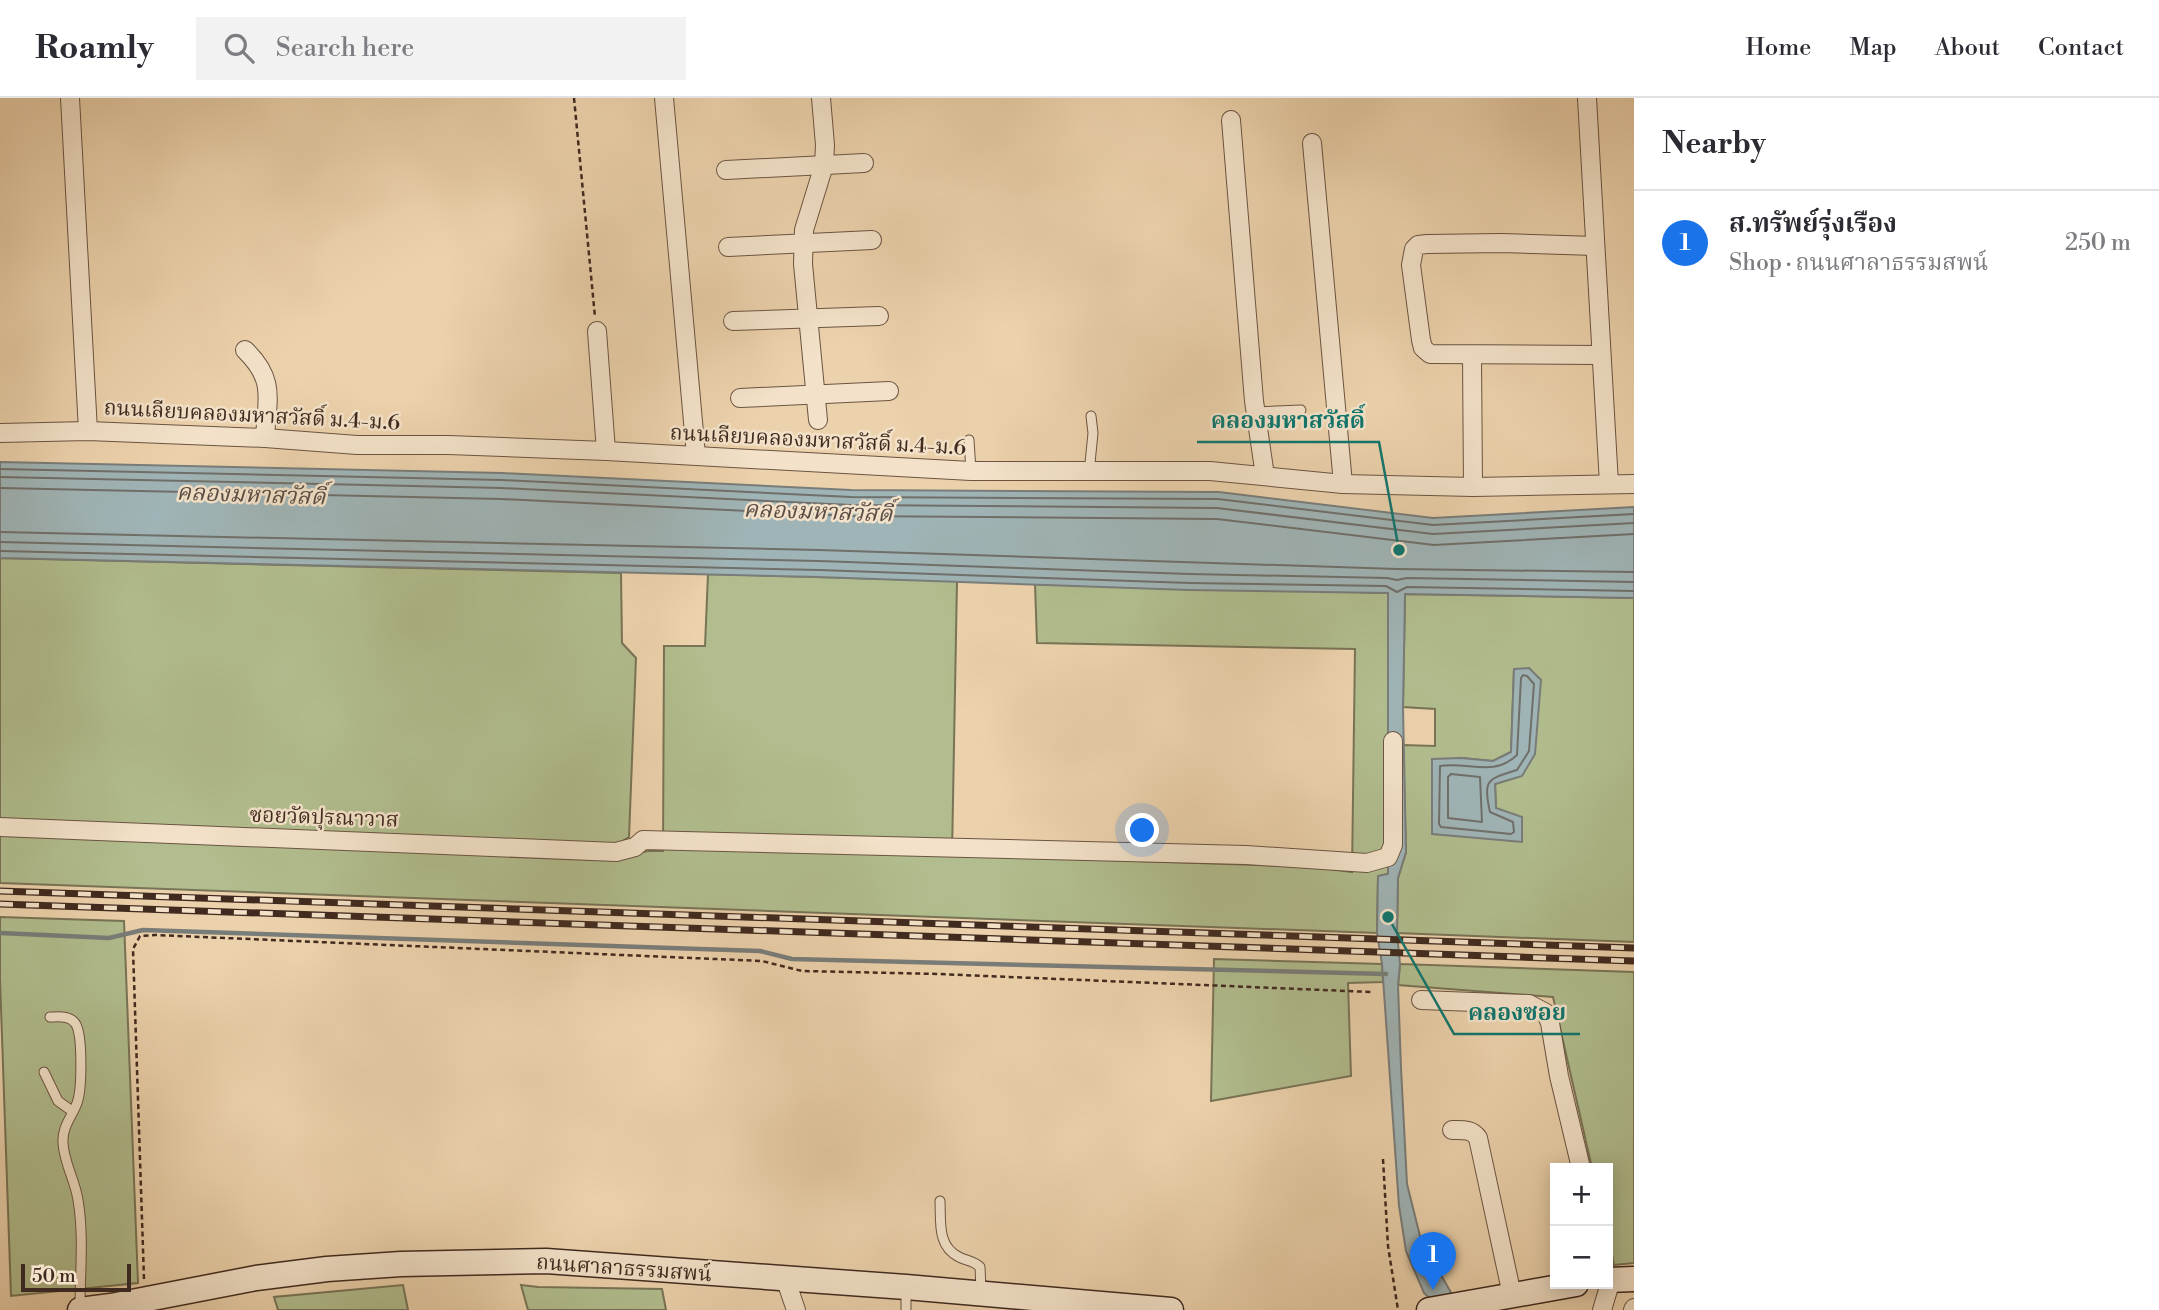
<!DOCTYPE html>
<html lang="en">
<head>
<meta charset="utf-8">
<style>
  :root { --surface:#fff; --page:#f2f2f3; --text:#2b2b33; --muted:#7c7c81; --line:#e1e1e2; --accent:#1a73e8 }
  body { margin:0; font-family:"Libre Bodoni","Noto Serif Thai",serif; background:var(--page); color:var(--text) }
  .controls { position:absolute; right:21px; bottom:21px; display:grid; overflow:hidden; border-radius:0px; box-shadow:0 4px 18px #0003 }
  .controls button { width:63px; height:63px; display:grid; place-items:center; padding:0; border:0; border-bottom:2px solid var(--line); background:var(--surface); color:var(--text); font:35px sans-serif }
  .scale { position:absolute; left:21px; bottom:18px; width:110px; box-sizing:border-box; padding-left:7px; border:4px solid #402a1f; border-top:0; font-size:19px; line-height:24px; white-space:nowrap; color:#402a1f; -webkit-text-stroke:5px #f3e2c9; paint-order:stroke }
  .you { position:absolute; left:1143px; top:733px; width:24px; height:24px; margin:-18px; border:5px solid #fff; border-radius:50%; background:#1a73e8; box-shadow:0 0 0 10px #1a73e833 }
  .badge { display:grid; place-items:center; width:46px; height:46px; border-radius:50%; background:var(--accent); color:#fff; font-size:23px; font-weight:700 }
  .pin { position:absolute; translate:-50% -58px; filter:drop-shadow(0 2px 4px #0008) }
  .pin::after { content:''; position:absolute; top:37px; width:24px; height:21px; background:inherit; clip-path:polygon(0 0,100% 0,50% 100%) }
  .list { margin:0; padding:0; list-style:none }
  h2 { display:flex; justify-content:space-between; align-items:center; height:91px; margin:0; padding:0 28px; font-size:30px }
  h2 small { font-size:23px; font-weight:400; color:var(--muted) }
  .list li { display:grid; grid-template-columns:46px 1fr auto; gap:21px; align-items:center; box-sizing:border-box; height:105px; padding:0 28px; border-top:2px solid var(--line) }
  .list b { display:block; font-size:26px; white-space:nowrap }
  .list p { margin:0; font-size:23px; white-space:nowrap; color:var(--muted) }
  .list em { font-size:23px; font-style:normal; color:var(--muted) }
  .icon { flex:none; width:38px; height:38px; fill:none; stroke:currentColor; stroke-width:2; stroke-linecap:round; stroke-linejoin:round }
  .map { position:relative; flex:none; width:1634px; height:1212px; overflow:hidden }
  header { display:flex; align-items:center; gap:42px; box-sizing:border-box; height:98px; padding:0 35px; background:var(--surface); border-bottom:2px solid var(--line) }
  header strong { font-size:33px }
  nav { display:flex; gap:38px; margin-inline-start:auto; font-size:24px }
  .search { width:490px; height:63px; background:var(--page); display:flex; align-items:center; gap:18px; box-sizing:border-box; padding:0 24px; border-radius:0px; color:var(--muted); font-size:26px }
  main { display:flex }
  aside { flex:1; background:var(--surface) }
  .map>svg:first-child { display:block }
  .green { fill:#b1bd8e; stroke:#787456; stroke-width:2; fill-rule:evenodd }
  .water { fill:#9fb4b6; stroke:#797d7a; stroke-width:2 }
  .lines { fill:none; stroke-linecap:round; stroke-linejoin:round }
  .shore { stroke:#706f6a; stroke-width:2 }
  .stream { stroke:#797d7a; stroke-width:4.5 }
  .lane-casing { stroke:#6b5442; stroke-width:11 }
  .street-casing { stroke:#6b5442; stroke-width:20 }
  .secondary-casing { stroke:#402a1f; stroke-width:27 }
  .path { stroke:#402a1f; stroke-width:2.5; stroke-dasharray:5 3.5; stroke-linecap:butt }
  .lane { stroke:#f3e2c9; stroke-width:9 }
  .street { stroke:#f3e2c9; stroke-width:18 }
  .secondary { stroke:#f3e2c9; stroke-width:24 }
  .rail-casing { stroke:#402a1f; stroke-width:7 }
  .rail { stroke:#f3e2c9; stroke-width:4.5; stroke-dasharray:13; stroke-linecap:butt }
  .labels { text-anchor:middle; stroke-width:5; stroke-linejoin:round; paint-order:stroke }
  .street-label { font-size:21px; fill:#402a1f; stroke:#f3e2c9 }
  .water-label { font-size:23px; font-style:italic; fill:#584c45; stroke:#f3e2c9 }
  .leader { fill:none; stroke:#0f766e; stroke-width:2.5 }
  .callout-dot { fill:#0f766e; stroke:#f3e2c9; stroke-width:2.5 }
  .callout-label { font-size:23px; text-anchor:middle; font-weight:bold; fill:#0f766e; stroke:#f3e2c9; stroke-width:5; stroke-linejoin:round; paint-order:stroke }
</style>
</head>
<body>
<header>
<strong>Roamly</strong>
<div class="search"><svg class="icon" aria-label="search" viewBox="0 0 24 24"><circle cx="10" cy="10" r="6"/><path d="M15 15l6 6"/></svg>Search here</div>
<nav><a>Home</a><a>Map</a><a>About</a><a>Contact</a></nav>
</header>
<main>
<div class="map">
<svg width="1634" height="1212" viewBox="0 0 1634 1212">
  <rect width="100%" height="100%" fill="#ecd2ac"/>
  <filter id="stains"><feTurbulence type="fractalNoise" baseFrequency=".00286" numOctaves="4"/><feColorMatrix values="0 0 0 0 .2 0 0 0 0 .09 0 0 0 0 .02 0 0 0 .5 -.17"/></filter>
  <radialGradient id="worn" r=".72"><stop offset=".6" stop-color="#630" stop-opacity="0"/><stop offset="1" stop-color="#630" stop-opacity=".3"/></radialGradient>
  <g class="green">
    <path d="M0,460L621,475L622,545L636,560L629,739L616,747L0,723Z"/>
    <path d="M708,476L957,483L952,757L1315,769L1352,774L1355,551L1037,545L1035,486L1388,495V776L1378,778L1377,835L0,785V736L614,760L648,753H663L664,548H705Z"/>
    <path d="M1405,496L1634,500V844L1397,835L1398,780L1406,754L1403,647L1435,648V611L1403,609ZM1514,571L1521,678L1495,686L1496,711L1461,660L1493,663L1511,654Z"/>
    <path d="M0,819L124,823L138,1185L11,1198L0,881Z"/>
    <path d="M1214,861L1382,866L1383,884L1348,885L1351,978L1211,1003Z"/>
    <path d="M1400,866L1634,874V1165L1614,1167L1608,1138V1070H1592L1553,899L1398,887Z"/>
    <path d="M403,1187L408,1212H278L274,1199Z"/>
    <path d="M521,1187L538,1189L662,1191L666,1212H528Z"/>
  </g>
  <g class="water">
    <path d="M0,364L502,375L851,392L1219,394L1433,420L1634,409V500L1405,496L1403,609L1406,754L1398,780L1397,835L1400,866L1398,887L1401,970L1407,1086L1421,1142L1461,1212L1437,1207L1424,1195L1406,1153L1399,1108L1382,866L1377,835L1378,778L1388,776V495L1189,492L818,479L0,460Z"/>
    <path d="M1529,570L1541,582L1535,656L1522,678L1495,686L1496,710L1522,719V744L1432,736V661L1461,660L1493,663L1511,654L1514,571Z"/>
  </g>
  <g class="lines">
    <g class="shore">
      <path d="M0,371L502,382L851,399L1218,401L1433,427L1634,416"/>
      <path d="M0,379L502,390L851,407L1217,410L1433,436L1634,425"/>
      <path d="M0,390L501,401L850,418L1217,421L1434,447L1634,436"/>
      <path d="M0,434L819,452L1397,471L1634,474"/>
      <path d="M0,444L819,463L1190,476L1387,480L1397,482L1407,480L1634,484"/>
      <path d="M0,453L819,472L1190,485L1386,488L1397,494L1407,489L1634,493"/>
      <path d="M1523,577L1527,578L1534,586L1529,653L1517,672C1489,681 1482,680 1490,714L1513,724L1514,734L1511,736L1441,729L1439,726L1440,668C1468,663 1493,680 1517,657L1521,580Z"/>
      <path d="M1451,676L1480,679L1482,724L1448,720V679Z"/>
    </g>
    <path class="stream" d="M0,835L109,840L143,832L760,853L792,861L1386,876"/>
    <defs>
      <g id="lane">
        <path d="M1256,314L1301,312"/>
        <path d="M969,342L971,373"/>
        <path d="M1089,375L1093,335L1091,318"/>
        <path d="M50,919C58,919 69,917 75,925C83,935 82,992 77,1005C72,1019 62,1028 63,1045C64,1065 75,1082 78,1102C84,1137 80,1175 80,1210"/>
        <path d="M44,974L58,1003L72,1013"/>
        <path d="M940,1103C941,1124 937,1148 959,1159C967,1163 974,1163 980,1169L981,1192"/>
        <path d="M906,1212V1191"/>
      </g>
      <g id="street">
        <path d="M70,0L88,333"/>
        <path d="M664,0L696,357"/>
        <path d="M1587,0L1609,386"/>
        <path d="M1231,22L1254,303L1265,378"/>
        <path d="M1312,45L1343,386"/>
        <path d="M726,72L864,65"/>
        <path d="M1595,148L1501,145L1427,146L1418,147L1414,151L1411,167L1421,242L1423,250L1430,256L1601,257"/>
        <path d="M728,149L872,142"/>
        <path d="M733,223L879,218"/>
        <path d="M597,233L606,353"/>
        <path d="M245,252C276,282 267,301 265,340"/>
        <path d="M1472,257L1473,389"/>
        <path d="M740,300L889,293"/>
        <path d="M818,322L803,166L804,132L824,67L825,47L821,0"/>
        <path d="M0,335L88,333L265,340L357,347H448L606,353L971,373H1210L1343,386L1473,389L1634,386"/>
        <path d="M0,729L616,754L635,749L643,742L1246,757L1367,765L1388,759L1393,747V643"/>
        <path d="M1421,902L1529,906L1546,915L1550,925L1559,978L1581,1070"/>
        <path d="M1452,1032C1463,1032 1472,1031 1478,1040L1512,1197"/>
        <path d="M785,1180L796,1212"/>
        <path d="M1602,1212L1611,1182"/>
        <path d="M1633,1212L1634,1210"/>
      </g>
      <g id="secondary">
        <path d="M1608,1182L1634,1181"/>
        <path d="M80,1212L111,1208L256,1180L327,1171L401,1166L546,1163L906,1189L1171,1212"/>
        <path d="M1429,1212L1576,1186"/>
      </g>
    </defs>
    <use href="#lane" class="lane-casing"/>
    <use href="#street" class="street-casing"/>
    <use href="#secondary" class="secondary-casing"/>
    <g class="path">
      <path d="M574,0L595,219"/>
      <path d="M1383,1061L1388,1148L1398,1212"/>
      <path d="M144,1181L133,851L140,838L155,837L762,863L802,873L938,876L1371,894"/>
    </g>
    <use href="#lane" class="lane"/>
    <use href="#street" class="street"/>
    <use href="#secondary" class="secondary"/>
    <defs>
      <g id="rail">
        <path d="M0,793L1634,850"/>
        <path d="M0,806L1634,863"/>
      </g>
    </defs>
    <use href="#rail" class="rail-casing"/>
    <use href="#rail" class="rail"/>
  </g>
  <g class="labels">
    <g class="street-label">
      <text transform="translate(252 317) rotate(3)" y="7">ถนนเลียบคลองมหาสวัสดิ์ ม.4-ม.6</text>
      <text transform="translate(818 342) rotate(3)" y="7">ถนนเลียบคลองมหาสวัสดิ์ ม.4-ม.6</text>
      <text transform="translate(324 719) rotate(2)" y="7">ซอยวัดปุรณาวาส</text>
      <text transform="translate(624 1170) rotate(4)" y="7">ถนนศาลาธรรมสพน์</text>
    </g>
    <g class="water-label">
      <text transform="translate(251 396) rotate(2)" y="8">คลองมหาสวัสดิ์</text>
      <text transform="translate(818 413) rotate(2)" y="8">คลองมหาสวัสดิ์</text>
    </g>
  </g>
  <path class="leader" d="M1399 452L1379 344H1197M1388 819L1454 936H1580"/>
  <g class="callout-dot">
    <circle cx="1399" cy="452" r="7"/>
    <circle cx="1388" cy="819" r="7"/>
  </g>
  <g class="callout-label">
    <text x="1288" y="330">คลองมหาสวัสดิ์</text>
    <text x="1517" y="922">คลองซอย</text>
  </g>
  <rect width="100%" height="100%" filter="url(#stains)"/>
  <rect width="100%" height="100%" fill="url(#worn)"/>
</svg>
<div class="controls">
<button>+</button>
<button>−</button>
</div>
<div class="scale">50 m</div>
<div class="you"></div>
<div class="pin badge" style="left:1433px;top:1192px">1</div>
</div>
<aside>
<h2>Nearby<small></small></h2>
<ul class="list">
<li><span class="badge">1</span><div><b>ส.ทรัพย์รุ่งเรือง</b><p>Shop · ถนนศาลาธรรมสพน์</p></div><em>250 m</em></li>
</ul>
</aside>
</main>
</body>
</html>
